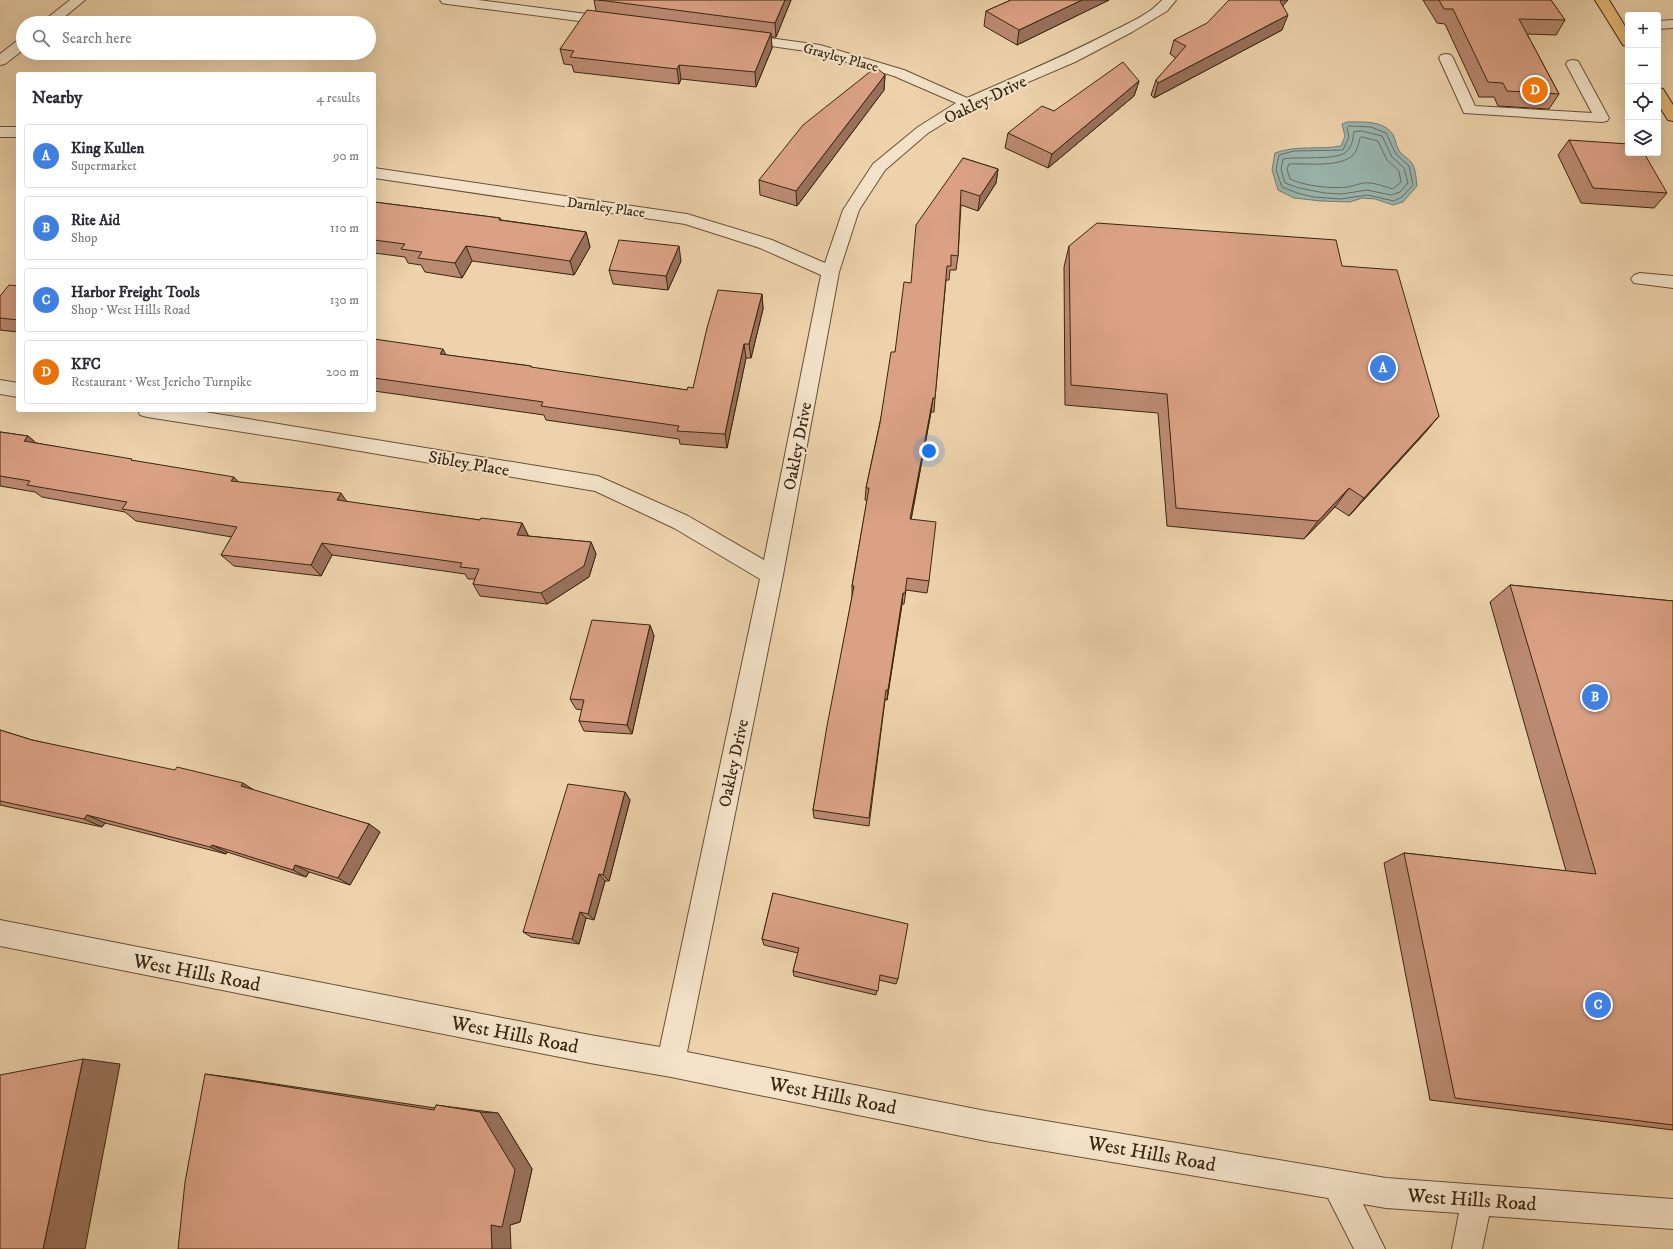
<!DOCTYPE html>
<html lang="en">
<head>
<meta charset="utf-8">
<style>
  :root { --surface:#fff; --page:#f7f7f7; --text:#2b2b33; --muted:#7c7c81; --line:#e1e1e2; --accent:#111827 }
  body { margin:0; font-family:"IM FELL DW Pica",serif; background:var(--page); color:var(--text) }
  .controls { position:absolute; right:12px; top:12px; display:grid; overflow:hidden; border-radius:4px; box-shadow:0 4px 16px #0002 }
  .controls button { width:36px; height:36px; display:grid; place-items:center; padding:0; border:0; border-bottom:1px solid var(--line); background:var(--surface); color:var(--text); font:20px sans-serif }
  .you { position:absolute; left:929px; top:451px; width:14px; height:14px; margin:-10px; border:3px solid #fff; border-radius:50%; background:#1a73e8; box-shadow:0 0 0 6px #1a73e833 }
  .badge { display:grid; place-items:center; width:26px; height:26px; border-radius:50%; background:var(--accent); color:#fff; font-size:13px; font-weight:700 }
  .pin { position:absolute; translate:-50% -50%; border:2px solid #fff; box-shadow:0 1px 4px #0006 }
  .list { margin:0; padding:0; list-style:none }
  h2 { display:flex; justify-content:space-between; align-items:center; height:52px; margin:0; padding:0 16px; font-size:17px }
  h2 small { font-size:13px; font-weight:400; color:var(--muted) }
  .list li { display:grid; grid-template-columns:26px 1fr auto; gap:12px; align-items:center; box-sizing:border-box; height:64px; margin:0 8px 8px; padding:0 8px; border:1px solid var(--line); border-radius:4px }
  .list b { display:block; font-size:15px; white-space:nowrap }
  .list p { margin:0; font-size:13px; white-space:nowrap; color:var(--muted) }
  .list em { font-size:13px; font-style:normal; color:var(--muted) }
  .icon { flex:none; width:22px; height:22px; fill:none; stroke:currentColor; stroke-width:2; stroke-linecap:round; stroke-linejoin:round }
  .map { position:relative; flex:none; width:1673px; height:1249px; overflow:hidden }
  .search { position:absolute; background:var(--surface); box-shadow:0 4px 16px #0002; left:16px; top:16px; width:360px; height:44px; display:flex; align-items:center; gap:10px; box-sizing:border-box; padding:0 14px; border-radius:22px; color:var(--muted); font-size:15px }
  .panel { position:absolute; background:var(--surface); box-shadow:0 4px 16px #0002; left:16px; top:72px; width:360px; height:340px; border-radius:4px }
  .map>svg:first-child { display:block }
  .water { fill:#9ab6b0; stroke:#747d70 }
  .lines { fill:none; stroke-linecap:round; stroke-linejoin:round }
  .shore { stroke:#6a6e60; stroke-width:1 }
  .minor-casing { stroke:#675237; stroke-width:2 }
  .major-casing { stroke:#3a2710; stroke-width:2 }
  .minor { fill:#f3e2c8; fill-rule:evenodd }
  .major { fill:#e6b976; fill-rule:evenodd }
  .wall { fill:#bb8a72; stroke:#3a2710 }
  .shaded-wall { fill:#99715c; stroke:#3a2710 }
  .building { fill:#daa184; stroke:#3a2710 }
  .labels { text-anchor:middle; stroke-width:4; stroke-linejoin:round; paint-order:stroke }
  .far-street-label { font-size:14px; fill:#3a2710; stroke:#f3e2c8 }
  .street-label { font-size:17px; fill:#3a2710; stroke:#f3e2c8 }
  .near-street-label { font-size:20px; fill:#3a2710; stroke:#f3e2c8 }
</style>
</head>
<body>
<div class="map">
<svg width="1673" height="1249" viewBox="0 0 1673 1249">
  <rect width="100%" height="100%" fill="#edd2ab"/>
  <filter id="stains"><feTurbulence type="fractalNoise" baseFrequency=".005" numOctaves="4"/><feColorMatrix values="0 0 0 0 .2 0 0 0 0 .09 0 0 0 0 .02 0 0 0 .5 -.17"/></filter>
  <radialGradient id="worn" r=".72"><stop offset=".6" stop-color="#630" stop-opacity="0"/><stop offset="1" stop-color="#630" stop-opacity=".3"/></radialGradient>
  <path class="water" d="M1347,122C1362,122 1384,120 1393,135C1396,140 1396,147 1400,152C1403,156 1408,158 1411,162C1416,168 1416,179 1417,186L1403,202L1393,205L1375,199L1362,198L1350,202L1321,201L1294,198L1278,190L1272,170L1275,153C1296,145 1319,150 1341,146L1345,136L1342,124Z"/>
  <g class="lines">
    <g class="shore">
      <path d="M1349,126L1371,127L1386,133L1396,154L1409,166L1413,185L1402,197L1394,201L1367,195L1341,199L1314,197L1297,193L1282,187L1276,170L1279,155L1294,151L1343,150L1349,137L1347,128Z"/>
      <path d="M1362,131L1382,136L1392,157L1404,168L1408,183L1400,192L1391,195L1367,190L1342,194L1325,193L1299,188L1285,183L1281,169L1283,159C1299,156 1335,161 1346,152C1352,147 1353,139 1354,132Z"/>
      <path d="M1362,137L1378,141L1387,160L1399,171L1401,182L1393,189C1383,186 1373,182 1363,183C1358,184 1353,186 1348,187C1331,189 1305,186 1290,179L1287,169L1289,164C1306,163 1340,168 1353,155C1357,151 1359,144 1360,138Z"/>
    </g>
    <defs>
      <g id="minor">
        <path d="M70,0H85L57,23H41Z"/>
        <path d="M440,0H478L610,17L615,18L617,21L615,24L610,25L447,4L442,3Z"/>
        <path d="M1162,0H1176L1167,11L1132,32L1075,62L972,106L928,133L885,170L859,210L839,272L783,575L687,1052L986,1111L1386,1178L1673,1199V1229L1489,1216L1482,1249H1452L1459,1213L1386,1208L1363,1204L1385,1249H1354L1328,1198L986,1141L671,1077L590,1063L0,946V920L590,1035L660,1047L760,579L674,528L595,491L301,441L147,417L140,415L138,410H193L598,476L688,516L764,560L821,275L760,248L685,224L374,178V168L687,214L772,240L825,263L843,210L873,164L918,127L956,103L894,76L813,52L736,41L734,38L736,35L741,34L820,45L904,70L967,98C1017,76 1065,56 1113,31C1129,23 1150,14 1162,0Z"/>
        <path d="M1673,20V28L1658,29V21Z"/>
        <path d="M23,39V50L5,64L0,65V54L18,40Z"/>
        <path d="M1446,54L1451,55L1453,58L1475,106L1592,113L1566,64L1568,61L1573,60L1578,61L1609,118L1607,121L1602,122L1464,113L1439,58L1441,55Z"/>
        <rect x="0" y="127" width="18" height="10"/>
        <path d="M1640,273L1673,276V288L1634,283L1631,279L1634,275Z"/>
        <path d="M0,380L18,383V397L0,394Z"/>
      </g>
      <g id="major">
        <path d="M1595,0H1609L1628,31V46L1623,45Z"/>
        <path d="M1658,88L1663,89L1673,105V121L1668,120L1658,104Z"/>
      </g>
    </defs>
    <use href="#minor" class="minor-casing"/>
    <use href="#major" class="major-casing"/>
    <use href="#minor" class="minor"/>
    <use href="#major" class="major"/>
  </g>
  <g class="wall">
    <path d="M594,0H791L776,37H771L772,48L756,87L681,79L679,84L574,72L572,65L564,64L560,49L596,11Z"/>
    <path d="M1011,0H1109L1017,45L984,26L986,11Z"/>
    <path d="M1423,0H1551L1565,20L1556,35L1527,34L1559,94L1549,109L1498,106L1494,97H1479L1445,24L1437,23Z"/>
    <path d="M1283,6L1282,30L1154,98L1151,95L1156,80L1176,58L1170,54L1174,40Z"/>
    <path d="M885,75L884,90L797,206L760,195L759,180Z"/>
    <path d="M1139,81L1134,96L1048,168L1005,148L1008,133L1054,111Z"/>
    <path d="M1569,140L1667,193L1654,208L1581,203L1558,155Z"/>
    <path d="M963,158L998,169L996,183L978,211L961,205L958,256L956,270H950L949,280H946L935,398L934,412H931L911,519L929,581L927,593L906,590L904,604H902L887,700H885L869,826L814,818L813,810L852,597V586L867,501L865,500L866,488L895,352Z"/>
    <path d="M374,202L500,218L501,220L586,232L590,247L574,275L472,261L462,278L425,272L421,265L408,263L405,257L374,253Z"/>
    <path d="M1069,246L1342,266L1439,416L1423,435L1349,516L1335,507L1304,539L1167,526L1158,413L1065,405L1064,267Z"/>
    <path d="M681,261L668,290L613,284L609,270Z"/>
    <path d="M18,286V332L0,330V296Z"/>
    <path d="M762,294L763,309L751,358H746L727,448L680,444L679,439L546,420L544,415L374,391V339L446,355L531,366L532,368L687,390L693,388Z"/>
    <path d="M0,432L28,436L36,443L133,461L238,482L347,502L480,520L522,523L528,535V536L591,542L596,554L589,577L547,604L480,596L473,584L475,579H468L465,574L332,555L321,576L234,566L221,555L232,537L136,521L125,512L42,497L35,492L0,486Z"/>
    <path d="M1510,585L1673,601V1130L1430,1100L1384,863L1404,853L1566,871L1490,602Z"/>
    <path d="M650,625L654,636L632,734L584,731L579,721L582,710L576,709L570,699Z"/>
    <path d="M0,730L32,740L255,791L369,824L380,832L350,885L309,872L306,877L227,852L226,854L105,823L102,827L0,805Z"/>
    <path d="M625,792L630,800L609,881H605L594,920L586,918L579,944L531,937L523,932Z"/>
    <path d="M773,893L898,979L896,984L879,980L876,995L794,976L793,971L798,953L764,945L762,939Z"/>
    <path d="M205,1074L236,1078L435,1108L436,1105L498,1113L532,1169L520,1222L510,1225Z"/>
  </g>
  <g class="shaded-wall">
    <path d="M785,0H791L776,37L775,23Z"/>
    <path d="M1082,0H1109L1017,45L1019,30Z"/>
    <path d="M1281,0H1288L1274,16L1280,1Z"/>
    <path d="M1288,15L1282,30L1154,98L1158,83Z"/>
    <path d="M771,33L772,48L756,87L755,72Z"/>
    <path d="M679,65L681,79L679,84L677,69Z"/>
    <path d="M885,75L884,90L797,206L796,191Z"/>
    <path d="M1139,81L1134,96L1048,168L1052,154Z"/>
    <path d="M998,169L996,183L978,211L980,196Z"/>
    <path d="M586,232L590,247L574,275L570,261Z"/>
    <path d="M466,246L472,261L462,278L455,263Z"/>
    <path d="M679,246L681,261L668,290L666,276Z"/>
    <path d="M762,294L763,309L751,358L749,344Z"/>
    <path d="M744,344L746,358L727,448L725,434Z"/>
    <path d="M443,349L450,363L440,354Z"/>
    <path d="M933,398L931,412L909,531L910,519Z"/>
    <path d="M1439,416L1423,435L1349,516L1364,498Z"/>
    <path d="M28,436L43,449L24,441Z"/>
    <path d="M234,477L245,489L231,481Z"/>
    <path d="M1349,488L1335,507L1304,539L1318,521Z"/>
    <path d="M341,493L350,506L337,500Z"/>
    <path d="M522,523L528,535L524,547L517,535Z"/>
    <path d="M591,542L596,554L589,577L547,604L541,593Z"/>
    <path d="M322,543L332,555L321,576L311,565Z"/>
    <path d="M903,593L902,604L887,700L888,690Z"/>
    <path d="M650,625L654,636L632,734L627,725Z"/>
    <path d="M243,783L257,792L241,786Z"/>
    <path d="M625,792L630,800L609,881L603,875Z"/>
    <path d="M87,815L105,823L102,827L84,819Z"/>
    <path d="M369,824L380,832L350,885L338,878Z"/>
    <path d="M212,845L227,852L226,854L210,847Z"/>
    <path d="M295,865L309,872L306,877L293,870Z"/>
    <path d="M599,874L605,881L594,920L588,914Z"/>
    <path d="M580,912L586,918L579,944L572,939Z"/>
    <path d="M83,1059L120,1064L85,1249H43Z"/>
    <path d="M480,1112L498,1113L532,1169L520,1222L510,1225L511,1249H492Z"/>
  </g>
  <g class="building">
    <path d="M599,0H785L775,23Z"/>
    <path d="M1011,0H1082L1019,30L986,11Z"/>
    <path d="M1229,0H1281L1280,1L1288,15L1158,83L1156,80L1186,46L1174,40L1207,23Z"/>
    <path d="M1439,0H1551L1565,20L1519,19L1559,94L1507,91L1503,83L1488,82L1453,9H1444Z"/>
    <path d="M587,10L771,33L755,72L679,65L677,69L570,57L574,51L560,49Z"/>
    <path d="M1123,62L1139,81L1052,154L1008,133L1042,106L1054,111Z"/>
    <path d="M876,67L885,75L796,191L759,180L803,125Z"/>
    <path d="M1569,140L1628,144V153H1644L1667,193L1593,188Z"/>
    <path d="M963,158L998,169L980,196L961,190L958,256L951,255V266H947L935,398H933L910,519L936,522L929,581L907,578L905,593H903L888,690H886L869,818L813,810L827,726L854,586H852L869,488H866L880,423L891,352H895L904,282L911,283L916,225Z"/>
    <path d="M374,202L500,218L499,220L586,232L570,261L466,246L455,263L418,258L422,252L401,249L405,244L374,240Z"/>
    <path d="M1097,223L1336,240L1342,266L1397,270L1439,416L1364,498L1349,488L1318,521L1176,508L1167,394L1071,385L1069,246Z"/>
    <path d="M619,240L679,246L666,276L609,270Z"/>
    <path d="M9,285L18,286V320L0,318V296Z"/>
    <path d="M718,290L762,294L749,344H744L725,434L677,431L679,426L541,406L543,402L374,378V339L443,349L440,354L531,366V367L687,390L688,387L693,388L707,328Z"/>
    <path d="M0,432L28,436L24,441L132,459L131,460L234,477L231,481L341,493L337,500L480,520L481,518L522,523L517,535L591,542L584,566L541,593L473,584L479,569L460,567L462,563L322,543L311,565L221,555L237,527L122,509L127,502L27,485L30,481L0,476Z"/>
    <path d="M1510,585L1673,601V1125L1455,1098L1404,853L1596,874Z"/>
    <path d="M592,620L650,625L627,725L579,721L584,700L570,699Z"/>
    <path d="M0,730L32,740L175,770L177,767L243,783L241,786L369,824L338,878L295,865L293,870L212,845L210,847L87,815L84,819L0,801Z"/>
    <path d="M568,784L625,792L603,875L599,874L588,914L580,912L572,939L523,932Z"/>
    <path d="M773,893L908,924L898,979L880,975L878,991L793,971L799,948L762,939Z"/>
    <path d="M83,1059L43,1249H0V1075Z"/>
    <path d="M205,1074L434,1110L436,1105L480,1112L515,1170L502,1227L491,1225L492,1249H178L185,1182Z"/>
  </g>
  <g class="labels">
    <g class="far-street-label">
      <text transform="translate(841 57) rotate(15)" y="5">Grayley Place</text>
      <text transform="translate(606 207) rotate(8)" y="5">Darnley Place</text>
    </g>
    <g class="street-label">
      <text transform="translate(985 99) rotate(-26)" y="6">Oakley Drive</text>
      <text transform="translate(797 446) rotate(-79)" y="6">Oakley Drive</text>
      <text transform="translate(469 463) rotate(10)" y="6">Sibley Place</text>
      <text transform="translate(733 763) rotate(-78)" y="6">Oakley Drive</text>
    </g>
    <g class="near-street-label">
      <text transform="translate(197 972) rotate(11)" y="7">West Hills Road</text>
      <text transform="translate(515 1034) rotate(11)" y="7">West Hills Road</text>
      <text transform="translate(833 1095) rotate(11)" y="7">West Hills Road</text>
      <text transform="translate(1152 1153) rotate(10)" y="7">West Hills Road</text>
      <text transform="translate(1472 1199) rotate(4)" y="7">West Hills Road</text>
    </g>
  </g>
  <rect width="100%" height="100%" filter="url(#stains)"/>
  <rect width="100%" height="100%" fill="url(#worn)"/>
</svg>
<div class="controls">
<button>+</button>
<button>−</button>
<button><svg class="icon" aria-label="locate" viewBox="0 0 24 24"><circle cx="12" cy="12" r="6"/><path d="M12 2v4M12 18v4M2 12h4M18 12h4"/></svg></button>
<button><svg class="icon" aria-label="layers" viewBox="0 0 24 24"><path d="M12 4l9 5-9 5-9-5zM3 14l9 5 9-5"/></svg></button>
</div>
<div class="you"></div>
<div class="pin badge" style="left:1383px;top:368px;background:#3f7fe0">A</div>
<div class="pin badge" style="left:1595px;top:697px;background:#3f7fe0">B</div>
<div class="pin badge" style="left:1598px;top:1005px;background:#3f7fe0">C</div>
<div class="pin badge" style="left:1535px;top:90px;background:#e8710a">D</div>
<div class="search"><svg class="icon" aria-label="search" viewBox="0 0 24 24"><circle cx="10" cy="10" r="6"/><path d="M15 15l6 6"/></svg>Search here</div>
<section class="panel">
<h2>Nearby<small>4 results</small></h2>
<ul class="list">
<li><span class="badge" style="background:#3f7fe0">A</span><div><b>King Kullen</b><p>Supermarket</p></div><em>90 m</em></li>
<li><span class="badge" style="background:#3f7fe0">B</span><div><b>Rite Aid</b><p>Shop</p></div><em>110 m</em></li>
<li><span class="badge" style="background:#3f7fe0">C</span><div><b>Harbor Freight Tools</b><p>Shop · West Hills Road</p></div><em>130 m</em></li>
<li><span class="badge" style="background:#e8710a">D</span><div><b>KFC</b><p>Restaurant · West Jericho Turnpike</p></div><em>200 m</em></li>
</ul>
</section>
</div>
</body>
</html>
